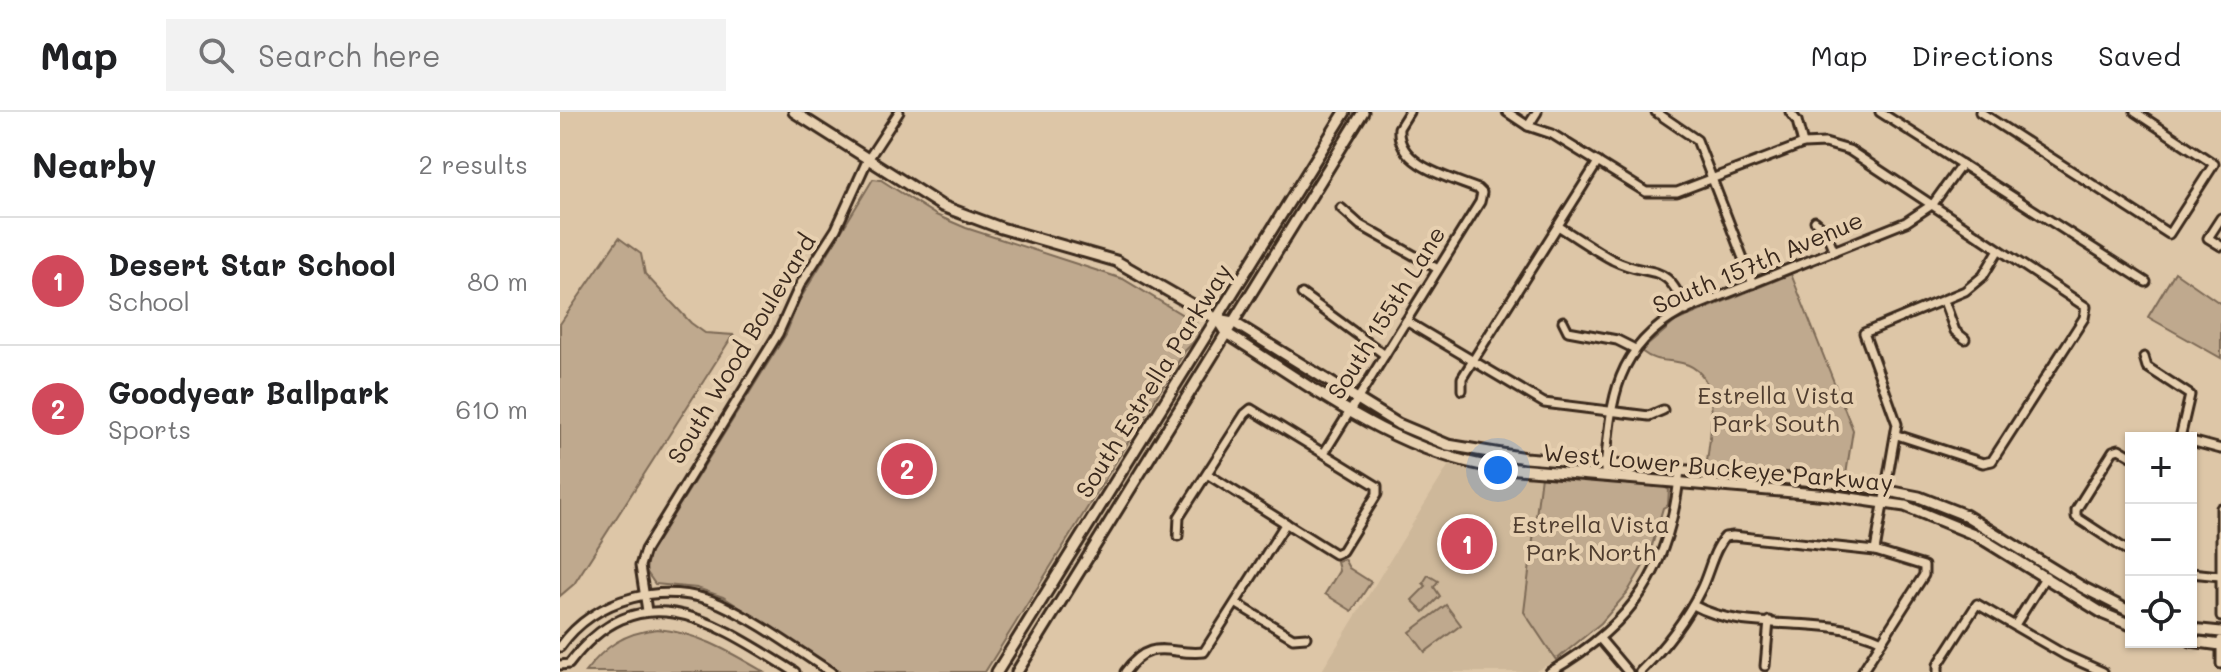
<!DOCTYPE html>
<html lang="en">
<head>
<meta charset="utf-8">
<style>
  :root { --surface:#fff; --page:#f2f2f2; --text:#202124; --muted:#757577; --line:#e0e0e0; --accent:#d1495b }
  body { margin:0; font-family:Mali,sans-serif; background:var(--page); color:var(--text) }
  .controls { position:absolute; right:24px; bottom:24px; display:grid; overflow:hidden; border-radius:0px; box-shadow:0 2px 6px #0004 }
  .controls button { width:72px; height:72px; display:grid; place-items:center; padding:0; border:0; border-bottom:2px solid var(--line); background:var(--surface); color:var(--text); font:40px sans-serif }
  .you { position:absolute; left:938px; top:358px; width:28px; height:28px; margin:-20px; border:6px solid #fff; border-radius:50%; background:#1a73e8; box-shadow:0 0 0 12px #1a73e833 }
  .badge { display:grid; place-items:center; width:52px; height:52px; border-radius:50%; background:var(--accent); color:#fff; font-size:26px; font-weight:700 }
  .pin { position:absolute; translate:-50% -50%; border:4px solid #fff; box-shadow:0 2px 8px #0006 }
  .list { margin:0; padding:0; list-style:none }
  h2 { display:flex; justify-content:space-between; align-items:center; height:104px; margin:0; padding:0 32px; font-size:34px }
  h2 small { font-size:26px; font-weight:400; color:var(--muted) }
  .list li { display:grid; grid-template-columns:52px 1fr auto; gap:24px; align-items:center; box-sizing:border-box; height:128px; padding:0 32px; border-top:2px solid var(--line) }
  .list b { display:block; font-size:30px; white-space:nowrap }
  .list p { margin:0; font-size:26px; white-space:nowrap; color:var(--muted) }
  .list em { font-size:26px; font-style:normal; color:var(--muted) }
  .icon { flex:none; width:44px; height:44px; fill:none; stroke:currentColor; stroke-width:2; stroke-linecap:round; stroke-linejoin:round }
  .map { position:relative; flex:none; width:1661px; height:560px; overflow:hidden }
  header { display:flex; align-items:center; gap:48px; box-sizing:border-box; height:112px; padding:0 40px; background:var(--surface); border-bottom:2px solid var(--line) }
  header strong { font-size:38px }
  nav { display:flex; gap:44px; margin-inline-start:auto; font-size:28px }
  .search { width:560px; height:72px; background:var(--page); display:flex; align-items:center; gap:20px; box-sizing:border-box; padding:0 28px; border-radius:0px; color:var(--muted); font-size:30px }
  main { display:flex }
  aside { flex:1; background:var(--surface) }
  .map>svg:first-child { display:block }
  .built { fill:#ceb89a }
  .green { fill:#bfa98e; stroke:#7d6a56; stroke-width:2 }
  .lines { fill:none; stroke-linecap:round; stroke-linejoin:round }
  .minor-casing { stroke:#3b2a1e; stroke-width:13 }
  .major-casing { stroke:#3b2a1e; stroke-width:15 }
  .minor { stroke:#e7d0b0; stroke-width:7 }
  .major { stroke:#e7d0b0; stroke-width:9 }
  .labels { text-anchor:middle; stroke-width:8; stroke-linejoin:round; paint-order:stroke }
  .street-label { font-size:24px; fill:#3b2a1e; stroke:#e7d0b0 }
  .park-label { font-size:24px; fill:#4f3d2f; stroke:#e7d0b0 }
</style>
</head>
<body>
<header>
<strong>Map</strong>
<div class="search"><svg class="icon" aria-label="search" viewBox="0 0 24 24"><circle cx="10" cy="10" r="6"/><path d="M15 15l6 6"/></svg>Search here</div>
<nav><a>Map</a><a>Directions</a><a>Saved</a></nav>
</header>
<main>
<aside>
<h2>Nearby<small>2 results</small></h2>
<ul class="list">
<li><span class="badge">1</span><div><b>Desert Star School</b><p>School</p></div><em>80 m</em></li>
<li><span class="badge">2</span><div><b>Goodyear Ballpark</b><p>Sports</p></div><em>610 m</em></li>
</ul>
</aside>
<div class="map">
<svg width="1661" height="560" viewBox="0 0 1661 560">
  <rect width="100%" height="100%" fill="#ddc6a7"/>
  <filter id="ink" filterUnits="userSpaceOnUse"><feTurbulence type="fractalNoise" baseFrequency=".0125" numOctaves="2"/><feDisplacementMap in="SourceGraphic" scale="16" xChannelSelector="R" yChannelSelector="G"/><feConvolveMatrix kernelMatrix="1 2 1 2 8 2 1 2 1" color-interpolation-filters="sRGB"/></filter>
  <g filter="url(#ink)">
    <path class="built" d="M890,351L981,364L964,499L996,548L974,560H761Z"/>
    <g class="green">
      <path d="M313,67L321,68L376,103L406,116L563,167L636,211C644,223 633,230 625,239L425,560H281L163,485L137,476L95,472L86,459L88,444L226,222L239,189Z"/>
      <path d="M59,126L81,142L85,162L131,211L145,221L173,223L14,472L0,484V212Z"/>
      <path d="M1615,160L1661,192V246L1588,205Z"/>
      <path d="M1231,162L1293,318L1285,369L1146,358C1149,327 1166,261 1122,251C1105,247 1096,251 1081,239L1116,209Z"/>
      <path d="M981,364L1102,374L1109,378L1108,393L1103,396L1089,444L1067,481L1041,511L996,548L964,500Z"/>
      <path d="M784,447L789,456L811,470L792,499L765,482L779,459L777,449Z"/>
      <path d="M868,463L878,469L874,475L880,484L864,500L852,488L866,474L863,471Z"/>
      <path d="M886,493L901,513L865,540L850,520Z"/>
      <path d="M97,517C139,521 168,539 204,560H25C45,534 64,521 97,517Z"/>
    </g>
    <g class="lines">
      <defs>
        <g id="minor">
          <path d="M947,0L968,14L992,22L1086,80H1117L1243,32"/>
          <path d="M1096,0L1137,28L1193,172"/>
          <path d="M1230,0L1237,9L1243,32L1265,31L1289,38L1526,195L1524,206L1432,349L1423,351L1337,323"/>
          <path d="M1320,0L1586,170"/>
          <path d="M1420,0L1609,122L1654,52L1575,0"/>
          <path d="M968,14L977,0"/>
          <path d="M781,96L800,113L878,157"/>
          <path d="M1661,106L1648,126L1661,134"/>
          <path d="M1255,109L1265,118L1274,139"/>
          <path d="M998,114C1016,125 1034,138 1053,148C1094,168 1105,146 1126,199"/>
          <path d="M742,182L825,243"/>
          <path d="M1384,189L1395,219L1405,227"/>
          <path d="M846,209L984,291L1089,304L1103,298"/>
          <path d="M1003,209L1008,219L1057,228L1075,237"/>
          <path d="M1584,245L1587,255L1630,283L1620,326"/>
          <path d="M902,278V266L1038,50"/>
          <path d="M1631,329L1661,337"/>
          <path d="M764,341L920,90L922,81L918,77C891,66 836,54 839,16L849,0"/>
          <path d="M1571,344L1559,337L1553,339L1516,398V405L1571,441"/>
          <path d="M1045,358C1051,289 1054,236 1121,200L1346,110L1373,92L1402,52"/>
          <path d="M1661,396V505"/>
          <path d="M618,424L619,405L685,302L691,297L817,374V382L782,439L775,442L647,362"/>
          <path d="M1315,439L1337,312L1304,221L1405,179L1423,164L1438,139"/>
          <path d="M1631,461L1660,464"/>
          <path d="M677,492L733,526L746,525"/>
          <path d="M1133,493C1190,524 1263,500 1322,529"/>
          <path d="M87,499L80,454L85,438L218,222L240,173L276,117L307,49L339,0"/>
          <path d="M1455,513L1486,464"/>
          <path d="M1041,528L1068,560"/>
          <path d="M1661,528V552"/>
          <path d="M0,535C35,485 105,468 160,492C199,510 235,537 271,560"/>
          <path d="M0,553L9,552C81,457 156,511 235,560"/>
          <path d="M1205,554L1209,509"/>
          <path d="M565,560C592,523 610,544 644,540L726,411"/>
          <path d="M990,560C1075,511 1110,456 1120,358"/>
          <path d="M1080,560C1105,535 1125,509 1141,477C1149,461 1153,438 1165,425L1173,424L1315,439L1364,454V463L1302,560"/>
          <path d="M1378,560V553L1417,492L1505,543L1543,560"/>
        </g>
        <g id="major">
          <path d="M234,0L382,94L441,116L556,149L657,207L673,210L838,312L888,333L965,346L1293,372L1359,385L1405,403L1522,475L1571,500"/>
          <path d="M657,207L666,221C750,273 834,340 934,355L1269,383L1345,394L1416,423L1544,502L1571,513"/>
          <path d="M1631,517L1661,520"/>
          <path d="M1631,529L1661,533"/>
          <path d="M437,560L785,0"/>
          <path d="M457,560L803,0"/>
        </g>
      </defs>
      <use href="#minor" class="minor-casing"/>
      <use href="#major" class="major-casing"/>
      <use href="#minor" class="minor"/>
      <use href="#major" class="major"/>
    </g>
  </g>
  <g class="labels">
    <g class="street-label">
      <text transform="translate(1198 151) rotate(-23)" y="8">South 157th Avenue</text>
      <text transform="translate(827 201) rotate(-58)" y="8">South 155th Lane</text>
      <text transform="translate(182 237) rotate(-59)" y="8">South Wood Boulevard</text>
      <text transform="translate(594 269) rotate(-58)" y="8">South Estrella Parkway</text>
      <text transform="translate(1158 356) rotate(5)" y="8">West Lower Buckeye Parkway</text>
    </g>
    <g class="park-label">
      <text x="1216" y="292">Estrella Vista<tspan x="1216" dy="28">Park South</tspan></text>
      <text x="1031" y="421">Estrella Vista<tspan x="1031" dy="28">Park North</tspan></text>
    </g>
  </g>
</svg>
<div class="controls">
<button>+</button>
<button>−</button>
<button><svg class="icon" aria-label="locate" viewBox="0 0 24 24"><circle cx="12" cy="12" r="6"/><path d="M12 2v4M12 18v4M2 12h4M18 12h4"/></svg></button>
</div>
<div class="you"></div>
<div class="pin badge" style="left:907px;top:432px">1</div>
<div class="pin badge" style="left:347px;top:357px">2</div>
</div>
</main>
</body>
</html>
